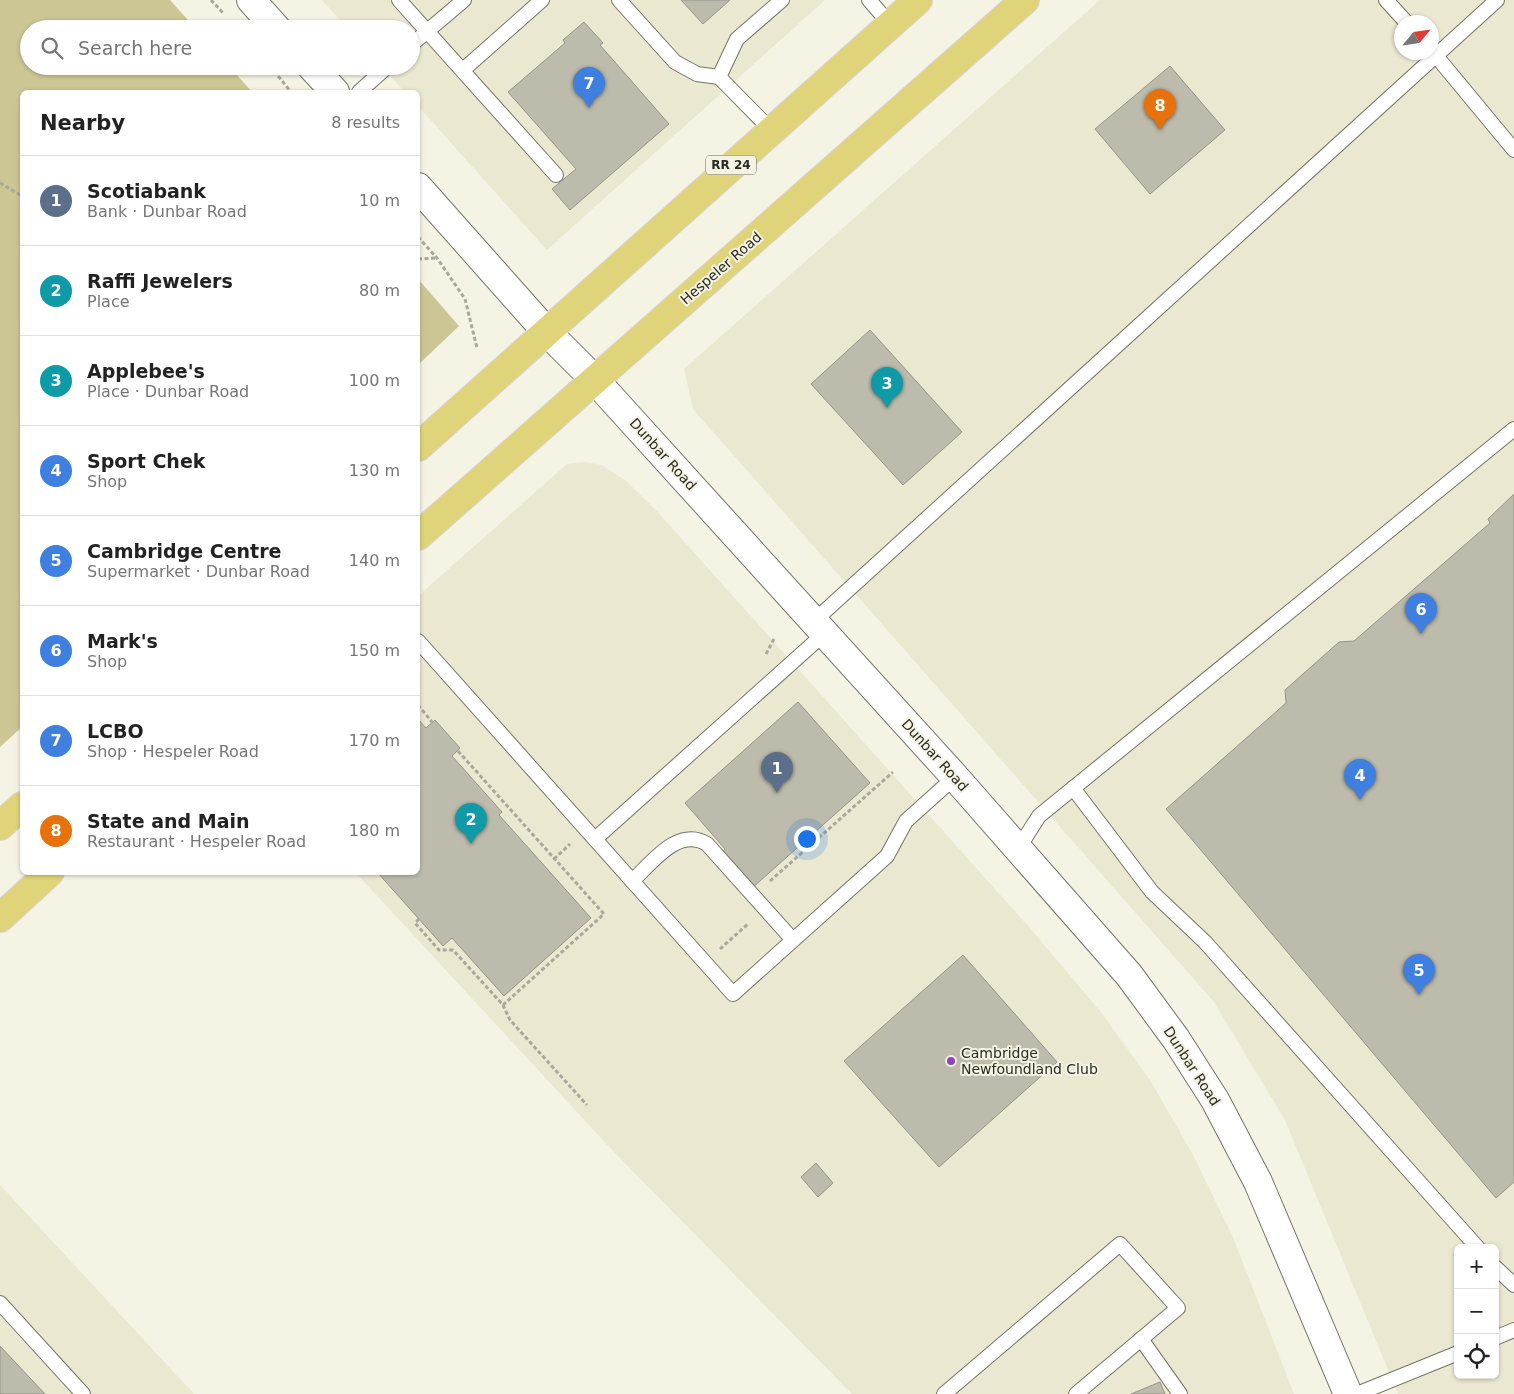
<!DOCTYPE html>
<html lang="en">
<head>
<meta charset="utf-8">
<style>
  :root { --surface:#fff; --page:#f6f6f6; --text:#222; --muted:#767676; --line:#e0e0e0; --accent:#111827 }
  body { margin:0; font-family:"DejaVu Sans",sans-serif; background:var(--page); color:var(--text) }
  .controls { position:absolute; right:15px; bottom:15px; display:grid; overflow:hidden; border-radius:8px; box-shadow:0 1px 4px #0004 }
  .controls button { width:45px; height:45px; display:grid; place-items:center; padding:0; border:0; border-bottom:1px solid var(--line); background:var(--surface); color:var(--text); font:25px sans-serif }
  .compass { position:absolute; left:1394px; top:15px; width:45px; height:45px; border-radius:50%; background:var(--surface); box-shadow:0 1px 4px #0004; rotate:61deg }
  .you { position:absolute; left:806px; top:838px; width:18px; height:18px; margin:-12px; border:4px solid #fff; border-radius:50%; background:#1a73e8; box-shadow:0 0 0 8px #1a73e833 }
  .badge { display:grid; place-items:center; width:32px; height:32px; border-radius:50%; background:var(--accent); color:#fff; font-size:16px; font-weight:700 }
  .pin { position:absolute; translate:-50% -41px; filter:drop-shadow(0 1px 2px #0008) }
  .pin::after { content:''; position:absolute; top:26px; width:18px; height:15px; background:inherit; clip-path:polygon(0 0,100% 0,50% 100%) }
  .list { margin:0; padding:0; list-style:none }
  h2 { display:flex; justify-content:space-between; align-items:center; height:65px; margin:0; padding:0 20px; font-size:21px }
  h2 small { font-size:16px; font-weight:400; color:var(--muted) }
  .list li { display:grid; grid-template-columns:32px 1fr auto; gap:15px; align-items:center; box-sizing:border-box; height:90px; padding:0 20px; border-top:1px solid var(--line) }
  .list b { display:block; font-size:19px; white-space:nowrap }
  .list p { margin:0; font-size:16px; white-space:nowrap; color:var(--muted) }
  .list em { font-size:16px; font-style:normal; color:var(--muted) }
  .icon { flex:none; width:28px; height:28px; fill:none; stroke:currentColor; stroke-width:2; stroke-linecap:round; stroke-linejoin:round }
  .map { position:relative; flex:none; width:1514px; height:1394px; overflow:hidden }
  .search { position:absolute; background:var(--surface); box-shadow:0 1px 4px #0004; left:20px; top:20px; width:400px; height:55px; display:flex; align-items:center; gap:12px; box-sizing:border-box; padding:0 18px; border-radius:28px; color:var(--muted); font-size:19px }
  .panel { position:absolute; background:var(--surface); box-shadow:0 1px 4px #0004; left:20px; top:90px; width:400px; height:785px; border-radius:8px }
  .map>svg:first-child { display:block }
  .built { fill:#eae8d1; fill-rule:evenodd }
  .green { fill:#ccc695 }
  .building { fill:#bcbbac; stroke:#979587 }
  .lines { fill:none; stroke-linecap:round; stroke-linejoin:round }
  .service-casing { stroke:#757466; stroke-width:16 }
  .tertiary-casing { stroke:#757466; stroke-width:30 }
  .secondary-casing { stroke:#757466; stroke-width:30 }
  .primary-casing { stroke:#d5d5d3; stroke-width:30 }
  .path { stroke:#a9a89b; stroke-width:3; stroke-dasharray:4 2.5; stroke-linecap:butt }
  .service { stroke:#fff; stroke-width:14 }
  .tertiary { stroke:#fff; stroke-width:28 }
  .secondary { stroke:#fff; stroke-width:28 }
  .primary { stroke:#dfd47a; stroke-width:28 }
  .poi-dot { fill:#8f45b7; stroke:#f5f3e3; stroke-width:2 }
  .labels { text-anchor:middle; stroke-width:4; stroke-linejoin:round; paint-order:stroke }
  .shield { fill:#f5f3e3; stroke:#68675e; stroke-width:1 }
  .shield-label { font-size:12px; font-weight:bold; fill:#2b2b25 }
  .street-label { font-size:14px; fill:#2b2b25; stroke:#f5f3e3 }
  .poi-label { font-size:14px; fill:#2b2b25; stroke:#f5f3e3; text-anchor:start }
</style>
</head>
<body>
<div class="map">
<svg width="1514" height="1394" viewBox="0 0 1514 1394">
  <rect width="100%" height="100%" fill="#f5f3e3"/>
  <g class="built">
    <path d="M322,0H825L547,250L418,106V92H405L381,66H411V29H348Z"/>
    <path d="M1100,0H1514V1394H1398L1285,1120L1214,1002L693,409L684,369ZM1402,22H1432V52H1402ZM1458,1248H1495V1375H1458Z"/>
    <path d="M584,462L602,465L626,481L655,509L1029,927L1100,1011L1150,1080L1193,1155L1232,1235L1294,1394H852L612,1150L356,873L418,872V596L567,464Z"/>
    <path d="M0,1185L194,1394H0Z"/>
  </g>
  <g class="green">
    <path d="M0,0H170L196,29H29V66H229L252,92H22V727L0,747Z"/>
    <path d="M418,279L459,326L418,365Z"/>
  </g>
  <g class="building">
    <path d="M681,0H730L703,24Z"/>
    <path d="M584,22L603,43L600,45L669,124L570,210L552,189L576,169L508,92L565,43L563,40Z"/>
    <path d="M1170,66L1225,130L1150,194L1095,129Z"/>
    <path d="M870,330L962,432L903,485L811,384Z"/>
    <path d="M1514,494V1182L1496,1198L1166,809L1286,703L1285,690L1339,642L1354,641L1490,523L1488,519Z"/>
    <path d="M798,702L870,783L751,889L720,854L725,849L685,803Z"/>
    <path d="M418,719L426,728L435,720L460,748L452,756L502,812L499,815L591,918L504,996L452,938L443,946L377,872H418Z"/>
    <path d="M963,955L1057,1062L939,1167L844,1061Z"/>
    <path d="M816,1163L833,1183L818,1197L801,1177Z"/>
    <path d="M0,1346L45,1394H0Z"/>
    <path d="M1160,1382L1165,1394H1131Z"/>
  </g>
  <g class="lines">
    <defs>
      <g id="service">
        <path d="M399,0L556,175"/>
        <path d="M619,0L675,62L697,74L719,77L771,130"/>
        <path d="M869,0L890,24"/>
        <path d="M1386,0L1406,22"/>
        <path d="M411,45L464,0"/>
        <path d="M1432,51L1514,150"/>
        <path d="M463,70L542,0"/>
        <path d="M719,77L737,39L782,0"/>
        <path d="M359,92L388,66"/>
        <path d="M814,621L1497,0"/>
        <path d="M418,641L733,994L887,856L906,821L955,777"/>
        <path d="M1073,788L1152,892L1205,942L1478,1248"/>
        <path d="M595,839L825,633"/>
        <path d="M1018,849L1039,816L1514,429"/>
        <path d="M632,881C652,863 678,826 707,844L793,940"/>
        <path d="M1495,1267L1514,1285"/>
        <path d="M0,1303L83,1394"/>
        <path d="M1495,1338L1514,1330"/>
        <path d="M1141,1339L1180,1394"/>
        <path d="M944,1394L1120,1244L1178,1308L1076,1394"/>
        <path d="M1357,1394L1458,1353"/>
      </g>
      <g id="tertiary">
        <path d="M251,0L277,29"/>
        <path d="M311,66L335,92"/>
        <path d="M418,187L545,330"/>
        <path d="M594,379L955,777L1129,975L1176,1039L1215,1100L1258,1182L1348,1394"/>
      </g>
      <path id="secondary" d="M545,330L594,379"/>
      <g id="primary">
        <path d="M418,447L918,0"/>
        <path d="M418,536L1025,0"/>
        <path d="M0,826L22,806"/>
        <path d="M0,918L50,872"/>
      </g>
    </defs>
    <use href="#service" class="service-casing"/>
    <use href="#tertiary" class="tertiary-casing"/>
    <use href="#secondary" class="secondary-casing"/>
    <use href="#primary" class="primary-casing"/>
    <g class="path">
      <path d="M211,0L224,14"/>
      <path d="M270,66L291,92"/>
      <path d="M0,183L22,196"/>
      <path d="M418,237L437,258L465,299L477,348"/>
      <path d="M418,259L437,258"/>
      <path d="M766,654L774,639"/>
      <path d="M418,705L432,722"/>
      <path d="M458,751L604,914L503,1005"/>
      <path d="M554,859L570,844"/>
      <path d="M770,881L893,772"/>
      <path d="M419,919L415,923L439,950H453L503,1005L510,1020L587,1105"/>
      <path d="M720,949L749,923"/>
    </g>
    <use href="#service" class="service"/>
    <use href="#tertiary" class="tertiary"/>
    <use href="#secondary" class="secondary"/>
    <use href="#primary" class="primary"/>
  </g>
  <circle class="poi-dot" cx="951" cy="1061" r="5"/>
  <g class="labels">
    <rect class="shield" x="706" y="155.5" width="50" height="19" rx="4"/>
    <g class="shield-label">
      <text x="731" y="169">RR 24</text>
    </g>
    <g class="street-label">
      <text transform="translate(721 268) rotate(-41)" y="5">Hespeler Road</text>
      <text transform="translate(663 454) rotate(48)" y="5">Dunbar Road</text>
      <text transform="translate(935 755) rotate(48)" y="5">Dunbar Road</text>
      <text transform="translate(1192 1066) rotate(57)" y="5">Dunbar Road</text>
    </g>
    <g class="poi-label">
      <text x="961" y="1058">Cambridge<tspan x="961" dy="16">Newfoundland Club</tspan></text>
    </g>
  </g>
</svg>
<div class="controls">
<button>+</button>
<button>−</button>
<button><svg class="icon" aria-label="locate" viewBox="0 0 24 24"><circle cx="12" cy="12" r="6"/><path d="M12 2v4M12 18v4M2 12h4M18 12h4"/></svg></button>
</div>
<svg class="compass" viewBox="-18 -18 36 36"><path d="M0-13l5 13h-10z" fill="#e53935"/><path d="M0 13l5-13h-10z" fill="#767676"/></svg>
<div class="you"></div>
<div class="pin badge" style="left:777px;top:793px;background:#5c6f8a">1</div>
<div class="pin badge" style="left:471px;top:844px;background:#0f9aa8">2</div>
<div class="pin badge" style="left:887px;top:408px;background:#0f9aa8">3</div>
<div class="pin badge" style="left:1360px;top:800px;background:#3f7fe0">4</div>
<div class="pin badge" style="left:1419px;top:995px;background:#3f7fe0">5</div>
<div class="pin badge" style="left:1421px;top:634px;background:#3f7fe0">6</div>
<div class="pin badge" style="left:589px;top:108px;background:#3f7fe0">7</div>
<div class="pin badge" style="left:1160px;top:130px;background:#e8710a">8</div>
<div class="search"><svg class="icon" aria-label="search" viewBox="0 0 24 24"><circle cx="10" cy="10" r="6"/><path d="M15 15l6 6"/></svg>Search here</div>
<section class="panel">
<h2>Nearby<small>8 results</small></h2>
<ul class="list">
<li><span class="badge" style="background:#5c6f8a">1</span><div><b>Scotiabank</b><p>Bank · Dunbar Road</p></div><em>10 m</em></li>
<li><span class="badge" style="background:#0f9aa8">2</span><div><b>Raffi Jewelers</b><p>Place</p></div><em>80 m</em></li>
<li><span class="badge" style="background:#0f9aa8">3</span><div><b>Applebee's</b><p>Place · Dunbar Road</p></div><em>100 m</em></li>
<li><span class="badge" style="background:#3f7fe0">4</span><div><b>Sport Chek</b><p>Shop</p></div><em>130 m</em></li>
<li><span class="badge" style="background:#3f7fe0">5</span><div><b>Cambridge Centre</b><p>Supermarket · Dunbar Road</p></div><em>140 m</em></li>
<li><span class="badge" style="background:#3f7fe0">6</span><div><b>Mark's</b><p>Shop</p></div><em>150 m</em></li>
<li><span class="badge" style="background:#3f7fe0">7</span><div><b>LCBO</b><p>Shop · Hespeler Road</p></div><em>170 m</em></li>
<li><span class="badge" style="background:#e8710a">8</span><div><b>State and Main</b><p>Restaurant · Hespeler Road</p></div><em>180 m</em></li>
</ul>
</section>
</div>
</body>
</html>
